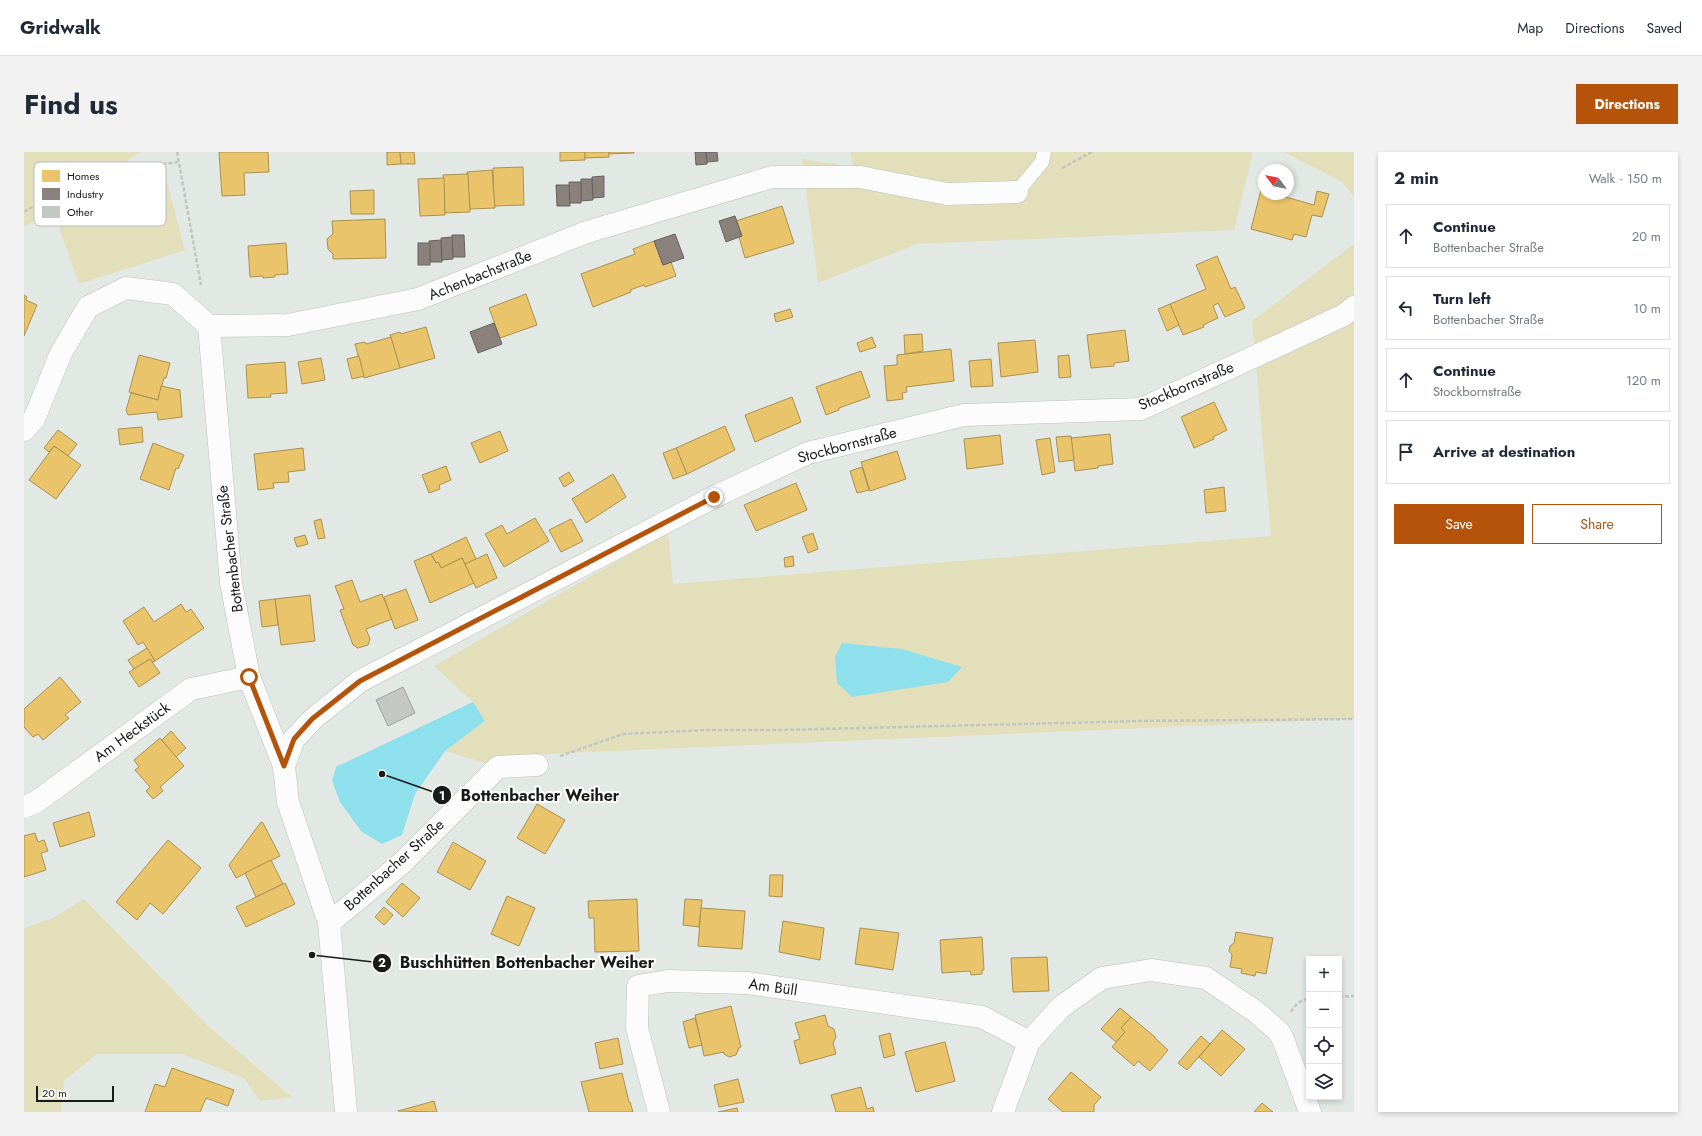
<!DOCTYPE html>
<html lang="en">
<head>
<meta charset="utf-8">
<style>
  :root { --surface:#fff; --page:#f2f2f3; --text:#1f2937; --muted:#747a83; --line:#e0e1e3; --accent:#b45309 }
  body { margin:0; font-family:Jost,sans-serif; background:var(--page); color:var(--text) }
  .controls { position:absolute; right:12px; bottom:12px; display:grid; overflow:hidden; border-radius:0px; box-shadow:0 2px 6px #0003 }
  .controls button { width:36px; height:36px; display:grid; place-items:center; padding:0; border:0; border-bottom:1px solid var(--line); background:var(--surface); color:var(--text); font:20px sans-serif }
  .compass { position:absolute; left:1234px; top:12px; width:36px; height:36px; border-radius:50%; background:var(--surface); box-shadow:0 2px 6px #0003; rotate:302deg }
  .scale { position:absolute; left:12px; bottom:10px; width:78px; box-sizing:border-box; padding-left:4px; border:2px solid #181b19; border-top:0; font-size:11px; line-height:14px; white-space:nowrap; color:#181b19; -webkit-text-stroke:3px #fff; paint-order:stroke }
  .stop { position:absolute; width:12px; height:12px; margin:-9px; border:3px solid #b45309; border-radius:50%; background:#fff }
  .stop.end { background:#b45309; border-color:#fff; box-shadow:0 1px 4px #0008 }
  .list { margin:0; padding:0; list-style:none }
  h2 { display:flex; justify-content:space-between; align-items:center; height:52px; margin:0; padding:0 16px; font-size:17px }
  h2 small { font-size:13px; font-weight:400; color:var(--muted) }
  .list li { display:grid; grid-template-columns:26px 1fr auto; gap:12px; align-items:center; box-sizing:border-box; height:64px; margin:0 8px 8px; padding:0 8px; border:1px solid var(--line); border-radius:0px }
  .list b { display:block; font-size:15px; white-space:nowrap }
  .list p { margin:0; font-size:13px; white-space:nowrap; color:var(--muted) }
  .list em { font-size:13px; font-style:normal; color:var(--muted) }
  .actions { display:flex; gap:8px; padding:12px 16px }
  .actions a { flex:1; padding:9px 0; border:1px solid var(--accent); border-radius:0px; text-align:center; font-size:14px; color:var(--accent) }
  .actions .main { background:var(--accent); color:#fff }
  .icon { flex:none; width:22px; height:22px; fill:none; stroke:currentColor; stroke-width:2; stroke-linecap:round; stroke-linejoin:round }
  .map { position:relative; flex:none; width:1330px; height:960px; overflow:hidden; border-radius:0px }
  header { display:flex; align-items:center; gap:24px; box-sizing:border-box; height:56px; padding:0 20px; background:var(--surface); border-bottom:1px solid var(--line) }
  header strong { font-size:19px }
  nav { display:flex; gap:22px; margin-inline-start:auto; font-size:14px }
  .intro { display:flex; align-items:center; justify-content:space-between; box-sizing:border-box; height:96px; padding:0 24px }
  h1 { margin:0; font-size:28px }
  .button { padding:10px 18px; border-radius:0px; background:var(--accent); color:#fff; font-size:14px; font-weight:700 }
  main { display:flex; gap:24px; padding:0 24px }
  aside { flex:1; background:var(--surface); border-radius:0px; box-shadow:0 2px 6px #0003 }
  .map>svg:first-child { display:block }
  .green { fill:#e4dfbb }
  .water { fill:#8fe0ed }
  .homes { fill:#e9c46a; stroke:#aa9152 }
  .industry { fill:#8a817c; stroke:#68625e }
  .building { fill:#c4c8c4; stroke:#9ea19e }
  .lines { fill:none; stroke-linecap:round; stroke-linejoin:round }
  .lane-casing { stroke:#bdc2be; stroke-width:15 }
  .street-casing { stroke:#bdc2be; stroke-width:23 }
  .secondary-casing { stroke:#bdc2be; stroke-width:23 }
  .path { stroke:#c3c5c3; stroke-width:2.5; stroke-dasharray:4 2; stroke-linecap:butt }
  .lane { stroke:#fbfcfb; stroke-width:14 }
  .street { stroke:#fbfcfb; stroke-width:22 }
  .secondary { stroke:#fbfcfb; stroke-width:22 }
  .route { stroke:#b45309; stroke-width:5 }
  .labels { text-anchor:middle; stroke-width:4; stroke-linejoin:round; paint-order:stroke }
  .street-label { font-size:15px; fill:#181b19; stroke:#fff }
  .key { fill:#fff; stroke:#babbba; stroke-width:1 }
  .key-label { font-size:11px; fill:#181b19 }
  .leader { fill:none; stroke:#181b19; stroke-width:1.5 }
  .callout-dot { fill:#181b19; stroke:#fff; stroke-width:1.5 }
  .mark-label { font-size:12px; text-anchor:middle; font-weight:bold; fill:#fff }
  .callout-label { font-size:16px; text-anchor:middle; font-weight:bold; fill:#181b19; stroke:#fff; stroke-width:4; stroke-linejoin:round; paint-order:stroke }
</style>
</head>
<body>
<header>
<strong>Gridwalk</strong>
<nav><a>Map</a><a>Directions</a><a>Saved</a></nav>
</header>
<div class="intro"><h1>Find us</h1><a class="button">Directions</a></div>
<main>
<div class="map">
<svg width="1330" height="960" viewBox="0 0 1330 960">
  <rect width="100%" height="100%" fill="#e2e8e4"/>
  <g class="green">
    <path d="M0,0H117L0,75Z"/>
    <path d="M827,0H1229L1210,78L893,92L794,131L778,7L829,15Z"/>
    <path d="M1260,0H1330V45L1318,30Z"/>
    <path d="M141,23L161,98L55,132L30,61Z"/>
    <path d="M1330,92V567L518,602L474,615L421,599L461,569L449,550L410,514L644,380L649,432L1247,384L1228,169Z"/>
    <path d="M60,747L184,874L268,945L236,949L220,926L158,902H73L40,929L37,960H0V776L29,766Z"/>
  </g>
  <g class="water">
    <path d="M818,491L878,497L938,515L924,530L828,545L813,531L811,505Z"/>
    <path d="M449,550L461,569L421,599L391,642L378,683L358,692L337,679L316,650L308,629L312,615Z"/>
  </g>
  <g class="homes">
    <path d="M195,0H244L245,20L220,21L221,43L198,44Z"/>
    <path d="M363,0H376L377,12L363,13Z"/>
    <path d="M376,0H390L391,12H377Z"/>
    <path d="M536,0H561V8L536,9Z"/>
    <path d="M561,0H585V5L561,6Z"/>
    <path d="M585,0H610V1L585,2Z"/>
    <path d="M499,15L500,53L470,54L469,16Z"/>
    <path d="M468,18L471,56L446,57L443,20Z"/>
    <path d="M444,22L446,60L421,61L419,23Z"/>
    <path d="M420,26L421,63L396,64L394,27Z"/>
    <path d="M350,38V62H327L326,39Z"/>
    <path d="M1237,38L1240,39V42H1251L1290,53L1293,39L1305,42L1298,65L1288,63L1282,85L1270,82L1268,88L1227,77Z"/>
    <path d="M758,54L770,91L721,106L715,85L718,84L712,69Z"/>
    <path d="M361,67L362,106L309,107V102L304,97L303,87L309,82L308,69Z"/>
    <path d="M630,89L639,113L647,110L652,124L621,135L620,133L606,138L607,140L569,155L557,122L611,102L609,97Z"/>
    <path d="M262,91L264,122L251,123V125L239,126V124L226,125L224,94Z"/>
    <path d="M1193,104L1207,137L1211,135L1221,156L1201,165L1194,151L1189,154L1194,166L1179,173L1180,175L1159,183L1146,152L1182,137L1172,113Z"/>
    <path d="M502,142L513,173L476,186L465,156Z"/>
    <path d="M0,143L3,145L2,148L13,153L0,184Z"/>
    <path d="M1146,152L1155,173L1143,179L1134,157Z"/>
    <path d="M766,157L769,165L752,170L750,162Z"/>
    <path d="M402,175L411,206L376,216L366,183L376,180L377,182Z"/>
    <path d="M1101,178L1105,209L1090,211V214L1067,216L1063,183Z"/>
    <path d="M898,182L899,199L881,202L880,183Z"/>
    <path d="M367,185L376,216L340,226L331,192L341,190L342,192Z"/>
    <path d="M848,185L852,195L836,200L833,191Z"/>
    <path d="M1011,188L1014,220L977,225L974,191Z"/>
    <path d="M927,197L930,229L882,235L883,240L878,241L879,247L863,249L860,214L873,213V203Z"/>
    <path d="M115,203L146,211L142,226H140L134,248L105,240Z"/>
    <path d="M1045,203L1047,225L1035,226L1034,204Z"/>
    <path d="M335,204L340,224L328,227L323,207Z"/>
    <path d="M297,206L301,228L278,232L274,210Z"/>
    <path d="M967,207L969,234L947,235L945,209Z"/>
    <path d="M261,210L263,241L246,242L247,245L224,246L222,213Z"/>
    <path d="M837,219L846,245L815,256V258L802,263L792,235Z"/>
    <path d="M137,234L156,238L158,265L134,268L133,260L104,263L102,258L107,241L134,248Z"/>
    <path d="M768,245L777,270L731,290L721,263Z"/>
    <path d="M1190,250L1203,278L1189,285L1190,287L1170,296L1157,265Z"/>
    <path d="M701,274L711,298L663,322L652,296Z"/>
    <path d="M118,275L119,290L96,293L94,277Z"/>
    <path d="M34,278L53,292L44,304L30,294L25,300L20,296Z"/>
    <path d="M476,279L484,299L456,311L447,291Z"/>
    <path d="M1086,282L1089,312L1074,314V316L1051,319L1047,286Z"/>
    <path d="M976,283L979,312L943,317L940,287Z"/>
    <path d="M1047,284L1050,308L1035,310L1032,285Z"/>
    <path d="M1026,286L1031,320L1018,323L1012,288Z"/>
    <path d="M129,291L160,303L154,317L152,316L145,338L116,327Z"/>
    <path d="M30,294L57,313L32,347L5,328Z"/>
    <path d="M279,296L281,318L264,320L265,330L249,331L250,336L234,338L230,302Z"/>
    <path d="M652,296L663,322L649,327L639,301Z"/>
    <path d="M873,299L882,327L846,339L837,310Z"/>
    <path d="M422,314L427,328L415,333L416,337L405,341L398,323Z"/>
    <path d="M838,315L845,338L833,341L826,319Z"/>
    <path d="M545,320L550,329L540,335L535,326Z"/>
    <path d="M589,322L602,345L562,371L548,347Z"/>
    <path d="M772,331L783,358L732,379L720,353Z"/>
    <path d="M1200,335L1202,359L1182,361L1180,338Z"/>
    <path d="M511,366L525,389L480,415L461,382L478,373L483,382Z"/>
    <path d="M297,367L301,386L294,387L290,369Z"/>
    <path d="M547,367L559,389L537,400L525,378Z"/>
    <path d="M789,381L794,397L784,401L778,385Z"/>
    <path d="M281,383L284,392L273,395L270,386Z"/>
    <path d="M442,385L452,407L441,412L438,406L417,416L414,410L412,411L407,402Z"/>
    <path d="M407,402L412,411L414,410L417,416L438,406L450,431L406,451L390,409Z"/>
    <path d="M463,402L473,426L452,436L441,412Z"/>
    <path d="M769,404L770,414L761,415L760,406Z"/>
    <path d="M328,428L336,450L358,442L368,467L342,477L346,487L344,493L334,496L329,493L316,458L320,457L311,434Z"/>
    <path d="M382,437L394,468L371,477L360,445Z"/>
    <path d="M286,443L291,489L257,493L251,447Z"/>
    <path d="M251,447L254,473L238,475L235,449Z"/>
    <path d="M157,452L162,460L167,457L180,476L131,509L119,490L114,493L99,469L120,455L130,470Z"/>
    <path d="M123,496L131,509L129,510L126,507L110,517L104,508Z"/>
    <path d="M126,507L136,521L115,535L105,520Z"/>
    <path d="M36,525L57,550L41,563L45,566L19,588L14,582L9,585L0,575V557Z"/>
    <path d="M147,579L162,596L152,605L138,588Z"/>
    <path d="M136,586L160,614L136,635L139,639L129,647L122,639L126,635L111,618L115,615L110,608Z"/>
    <path d="M513,652L541,668L521,702L493,686Z"/>
    <path d="M65,660L71,684L36,695L29,671Z"/>
    <path d="M237,670L239,671L256,704L212,726L205,713Z"/>
    <path d="M11,681L14,690L20,688L24,699L17,701L22,718L0,725V684Z"/>
    <path d="M144,688L177,716L139,762L126,751L113,768L92,750Z"/>
    <path d="M429,690L462,709L446,738L413,720Z"/>
    <path d="M247,708L259,732L232,745L221,721Z"/>
    <path d="M746,723H759L758,745L745,744Z"/>
    <path d="M261,731L271,752L222,775L212,755Z"/>
    <path d="M378,731L396,746L379,765L362,750Z"/>
    <path d="M483,744L511,756L495,794L467,782Z"/>
    <path d="M613,747L615,799L571,800L570,766H565L564,749Z"/>
    <path d="M661,747L678,748L675,775L659,773Z"/>
    <path d="M360,755L369,763L360,773L351,765Z"/>
    <path d="M677,756L721,759L718,797L674,794Z"/>
    <path d="M759,769L800,776L796,808L755,800Z"/>
    <path d="M836,776L875,781L869,818L831,812Z"/>
    <path d="M1212,780L1249,786L1242,822L1232,820L1231,824L1217,821L1218,817L1206,815L1208,803L1205,799L1206,794L1210,791Z"/>
    <path d="M958,785L960,818H958V822L947,823L946,819L918,821L916,788Z"/>
    <path d="M1023,805L1025,839L989,840L987,806Z"/>
    <path d="M707,854L717,895L715,896L712,903L705,905L700,902V900L680,904L671,863Z"/>
    <path d="M1096,856L1107,865L1097,876L1101,880L1092,890L1077,877Z"/>
    <path d="M801,863L804,874L810,877L812,885L809,891L812,902L776,912L770,889L776,887L771,871Z"/>
    <path d="M1107,865L1131,885V886L1144,898L1126,919L1114,909L1110,914L1088,895L1101,880L1097,876Z"/>
    <path d="M671,866L678,893L665,896L659,870Z"/>
    <path d="M1198,878L1221,897L1197,924L1175,905Z"/>
    <path d="M866,881L871,903L860,906L855,884Z"/>
    <path d="M1177,884L1186,892L1163,918L1154,911Z"/>
    <path d="M594,886L599,912L576,917L571,891Z"/>
    <path d="M921,890L931,929L892,940L881,900Z"/>
    <path d="M148,916L210,938L204,954L182,946L176,960H121L131,932L141,935Z"/>
    <path d="M1047,920L1077,945L1070,953V960H1039L1024,947Z"/>
    <path d="M598,921L605,950H606L609,960H565L557,930Z"/>
    <path d="M714,927L720,950L695,955L690,933Z"/>
    <path d="M837,935L843,957L849,955L850,960H812L807,943Z"/>
    <path d="M410,949L413,960L374,959Z"/>
    <path d="M1238,951L1249,960H1230Z"/>
    <path d="M713,956L714,960H694Z"/>
  </g>
  <g class="industry">
    <path d="M671,0H682L683,12L672,13Z"/>
    <path d="M682,0H693L694,9L683,10Z"/>
    <path d="M580,24V45L569,46L568,25Z"/>
    <path d="M557,27H568L569,48L557,49Z"/>
    <path d="M545,30H557V51H546Z"/>
    <path d="M532,33H545L546,54H533Z"/>
    <path d="M711,64L718,84L702,90L695,69Z"/>
    <path d="M651,82L660,106L639,113L630,89Z"/>
    <path d="M428,83H440L441,105H429Z"/>
    <path d="M428,85L429,107L418,108L417,86Z"/>
    <path d="M417,88L418,110H406L405,89Z"/>
    <rect x="394" y="91" width="12" height="22"/>
    <path d="M470,171L478,192L454,201L446,180Z"/>
  </g>
  <path class="building" d="M379,535L391,561L364,574L352,548Z"/>
  <g class="lines">
    <defs>
      <path id="lane" d="M993,40L1018,10L1020,0"/>
      <g id="street">
        <path d="M185,174L207,431L225,525L260,614"/>
        <path d="M0,278L10,267L37,201L64,155L102,136L149,142L185,174L264,173L394,147L563,80L748,25H836L923,42L993,40"/>
        <path d="M0,655L12,650L167,537L225,525"/>
        <path d="M305,771L378,711L474,615L513,613"/>
        <path d="M635,960L613,876L614,834L644,829L723,831L958,865L1005,890"/>
        <path d="M979,960L1005,890L1037,855L1078,826L1127,818L1182,826L1231,859L1255,880L1259,887L1286,960"/>
      </g>
      <path id="secondary" d="M322,960L305,771L264,650L260,614L270,587L289,567L336,529L690,345L784,301L940,263L1117,257L1320,163L1330,155"/>
    </defs>
    <use href="#lane" class="lane-casing"/>
    <use href="#street" class="street-casing"/>
    <use href="#secondary" class="secondary-casing"/>
    <g class="path">
      <path d="M153,0L177,133"/>
      <path d="M1038,16L1068,0"/>
      <path d="M0,60L64,21L154,10"/>
      <path d="M536,604L599,582L683,578H758L1118,569L1330,567"/>
      <path d="M1315,845L1330,844"/>
      <path d="M1267,860C1271,853 1277,847 1285,847"/>
    </g>
    <use href="#lane" class="lane"/>
    <use href="#street" class="street"/>
    <use href="#secondary" class="secondary"/>
  </g>
  <g class="lines">
    <path class="route" d="M225,525L260,614L270,587L288,567L336,529L690,345"/>
  </g>
  <g class="labels">
    <g class="street-label">
      <text transform="translate(456 123) rotate(-22)" y="5">Achenbachstraße</text>
      <text transform="translate(1162 234) rotate(-23)" y="5">Stockbornstraße</text>
      <text transform="translate(823 293) rotate(-15)" y="5">Stockbornstraße</text>
      <text transform="translate(206 397) rotate(-97)" y="5">Bottenbacher Straße</text>
      <text transform="translate(108 580) rotate(-36)" y="5">Am Heckstück</text>
      <text transform="translate(370 713) rotate(-42)" y="5">Bottenbacher Straße</text>
      <text transform="translate(749 835) rotate(8)" y="5">Am Büll</text>
    </g>
  </g>
  <rect x="10" y="10" width="132" height="64" rx="6" class="key"/>
  <rect x="18" y="18" width="18" height="12" fill="#e9c46a"/>
  <rect x="18" y="36" width="18" height="12" fill="#8a817c"/>
  <rect x="18" y="54" width="18" height="12" fill="#c4c8c4"/>
  <g class="key-label">
    <text x="43" y="28">Homes</text>
    <text x="43" y="46">Industry</text>
    <text x="43" y="64">Other</text>
  </g>
  <path class="leader" d="M358 622L418 643M288 803L358 811"/>
  <g class="callout-dot">
    <circle cx="358" cy="622" r="4"/>
    <circle cx="288" cy="803" r="4"/>
    <circle cx="418" cy="643" r="10"/>
    <circle cx="358" cy="811" r="10"/>
  </g>
  <g class="mark-label">
    <text x="418" y="648">1</text>
    <text x="358" y="815">2</text>
  </g>
  <g class="callout-label">
    <text x="516" y="649">Bottenbacher Weiher</text>
    <text x="503" y="816">Buschhütten Bottenbacher Weiher</text>
  </g>
</svg>
<div class="controls">
<button>+</button>
<button>−</button>
<button><svg class="icon" aria-label="locate" viewBox="0 0 24 24"><circle cx="12" cy="12" r="6"/><path d="M12 2v4M12 18v4M2 12h4M18 12h4"/></svg></button>
<button><svg class="icon" aria-label="layers" viewBox="0 0 24 24"><path d="M12 4l9 5-9 5-9-5zM3 14l9 5 9-5"/></svg></button>
</div>
<svg class="compass" viewBox="-18 -18 36 36"><path d="M0-13l5 13h-10z" fill="#e53935"/><path d="M0 13l5-13h-10z" fill="#747a83"/></svg>
<div class="scale">20 m</div>
<div class="stop" style="left:225px;top:525px"></div>
<div class="stop end" style="left:690px;top:345px"></div>
</div>
<aside>
<h2>2 min<small>Walk · 150 m</small></h2>
<ul class="list">
<li><svg class="icon" aria-label="ahead" viewBox="0 0 24 24"><path d="M12 20V5M6 11l6-6 6 6"/></svg><div><b>Continue</b><p>Bottenbacher Straße</p></div><em>20 m</em></li>
<li><svg class="icon" aria-label="left" viewBox="0 0 24 24"><path d="M17 20v-9H6M10 6l-5 5 5 5"/></svg><div><b>Turn left</b><p>Bottenbacher Straße</p></div><em>10 m</em></li>
<li><svg class="icon" aria-label="ahead" viewBox="0 0 24 24"><path d="M12 20V5M6 11l6-6 6 6"/></svg><div><b>Continue</b><p>Stockbornstraße</p></div><em>120 m</em></li>
<li><svg class="icon" aria-label="arrive" viewBox="0 0 24 24"><path d="M6 21V4h12l-3 4 3 4H6"/></svg><div><b>Arrive at destination</b></div></li>
</ul>
<div class="actions"><a class="main">Save</a><a>Share</a></div>
</aside>
</main>
</body>
</html>
